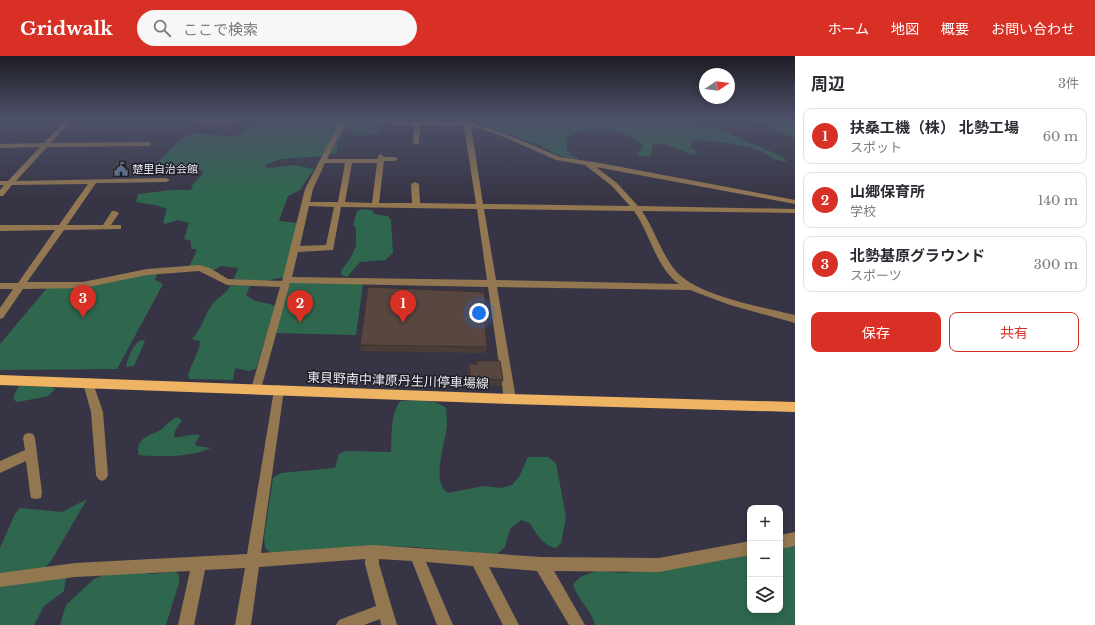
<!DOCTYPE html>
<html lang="ja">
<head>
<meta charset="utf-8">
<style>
  :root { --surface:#fff; --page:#f7f7f7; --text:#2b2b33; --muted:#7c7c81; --line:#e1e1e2; --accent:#d93025 }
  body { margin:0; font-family:"Libre Baskerville","Noto Sans JP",serif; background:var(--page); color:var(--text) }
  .controls { position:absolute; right:12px; bottom:12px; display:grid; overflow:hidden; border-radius:8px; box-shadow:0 2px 6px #0003 }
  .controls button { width:36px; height:36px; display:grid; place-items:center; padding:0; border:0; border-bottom:1px solid var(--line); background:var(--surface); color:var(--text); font:20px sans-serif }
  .compass { position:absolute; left:699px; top:12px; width:36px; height:36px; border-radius:50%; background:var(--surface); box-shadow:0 2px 6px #0003; rotate:77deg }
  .you { position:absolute; left:479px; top:257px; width:14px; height:14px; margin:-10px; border:3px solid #fff; border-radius:50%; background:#1a73e8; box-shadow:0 0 0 6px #1a73e833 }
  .badge { display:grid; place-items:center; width:26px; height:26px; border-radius:50%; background:var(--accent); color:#fff; font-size:13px; font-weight:700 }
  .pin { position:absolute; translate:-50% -33px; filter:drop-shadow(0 1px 2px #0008) }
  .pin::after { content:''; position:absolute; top:21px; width:14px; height:12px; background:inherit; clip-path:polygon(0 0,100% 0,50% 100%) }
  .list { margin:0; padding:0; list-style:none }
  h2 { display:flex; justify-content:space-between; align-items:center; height:52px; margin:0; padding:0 16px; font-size:17px }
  h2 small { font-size:13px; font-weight:400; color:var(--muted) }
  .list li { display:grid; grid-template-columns:26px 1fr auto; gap:12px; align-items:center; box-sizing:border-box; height:56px; margin:0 8px 8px; padding:0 8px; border:1px solid var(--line); border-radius:8px }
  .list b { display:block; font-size:15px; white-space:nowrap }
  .list p { margin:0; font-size:13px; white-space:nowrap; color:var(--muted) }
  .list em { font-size:13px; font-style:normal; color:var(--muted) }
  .actions { display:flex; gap:8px; padding:12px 16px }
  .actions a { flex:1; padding:9px 0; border:1px solid var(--accent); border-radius:8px; text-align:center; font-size:14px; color:var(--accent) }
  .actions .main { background:var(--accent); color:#fff }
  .icon { flex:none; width:22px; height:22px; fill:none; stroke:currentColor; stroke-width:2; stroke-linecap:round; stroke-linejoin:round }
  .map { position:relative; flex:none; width:795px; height:569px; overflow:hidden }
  header { display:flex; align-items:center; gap:24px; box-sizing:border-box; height:56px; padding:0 20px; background:var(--accent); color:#fff }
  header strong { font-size:19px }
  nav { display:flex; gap:22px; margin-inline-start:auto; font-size:14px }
  .search { width:280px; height:36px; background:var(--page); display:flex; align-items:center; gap:10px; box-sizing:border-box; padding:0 14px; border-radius:22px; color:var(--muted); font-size:15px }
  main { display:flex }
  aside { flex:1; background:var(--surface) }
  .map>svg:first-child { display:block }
  .green { fill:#2f674e }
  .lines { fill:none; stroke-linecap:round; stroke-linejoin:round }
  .stream { stroke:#3b527f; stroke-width:1.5 }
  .minor { fill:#937751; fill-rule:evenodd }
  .major { fill:#efb463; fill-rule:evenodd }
  .wall { fill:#4c3c37 }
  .shaded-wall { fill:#3e312d }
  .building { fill:#584640; stroke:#3e312d }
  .labels { text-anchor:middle; stroke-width:3; stroke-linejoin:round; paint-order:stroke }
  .far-poi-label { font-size:11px; fill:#eae9f3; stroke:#1e1e25; text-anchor:start }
  .street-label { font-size:13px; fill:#eae9f3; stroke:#1e1e25 }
</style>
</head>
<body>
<header>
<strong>Gridwalk</strong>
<div class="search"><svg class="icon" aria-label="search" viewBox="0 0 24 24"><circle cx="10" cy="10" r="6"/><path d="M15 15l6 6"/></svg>ここで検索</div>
<nav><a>ホーム</a><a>地図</a><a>概要</a><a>お問い合わせ</a></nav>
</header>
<main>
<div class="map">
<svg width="795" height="569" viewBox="0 0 795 569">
  <rect width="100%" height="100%" fill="#373545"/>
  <g class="green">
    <path d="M264,63H342L322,100L281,103L265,109V111L269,112L294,109L314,113L300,134L288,140L279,165L298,167L284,221L264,225L234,223L238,212L221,210L214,214L202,210L189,211L196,196V193H191V185L184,183L189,167L178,164L165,168L163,166L167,153L155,149L136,146L138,138L171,134H191L193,128L204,116C195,109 182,116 171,114C166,113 157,111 153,110C163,103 178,84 186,80C201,72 224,85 242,78L244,74Z"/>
    <path d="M346,63L381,66V73L376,78L365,76L368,80L352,76L351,72L346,73L337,86L338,89L336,98H328Z"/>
    <path d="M386,63H447L445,66H413Z"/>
    <path d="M460,63H683L727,75L737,81L781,100L787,105C776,107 767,97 758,94C737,88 714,83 692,85L691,92L697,96L694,99L664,88L654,87L652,90L651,100H640L636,98L642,93V89C632,75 597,71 581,75C576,76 572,80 567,81V94L575,103C561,101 551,96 539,89C533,85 525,86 519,81Z"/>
    <path d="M751,63H780L795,69V82L782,77Z"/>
    <path d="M362,153L372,154L374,158L388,160L391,164L393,197L385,204L360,206L347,221L342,219L341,215L351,201L356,190V172L353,169L357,155Z"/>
    <path d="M157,217L155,224L163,228L117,313L0,314V288L47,232Z"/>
    <path d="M292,226L363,228L356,279L276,277L288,229Z"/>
    <path d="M237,229L250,230L246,239C258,249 265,245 275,250L256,313L249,315L235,312L233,324L189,323L188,318L199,292L200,285L192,283C203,272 204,258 213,248C218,241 226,238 230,230Z"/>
    <path d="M141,284L145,285L134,310L126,311C128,302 132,289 141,284Z"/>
    <path d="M19,330L52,331L55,333L48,340L18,346L14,344V339Z"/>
    <path d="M400,345C416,345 433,342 446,352C446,358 447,363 447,368C446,386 430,426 448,437L483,430L502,432L512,429L519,421L528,401H548L556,407L566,461L561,487L556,492C544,490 535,477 530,467L521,464L510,473L505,491L496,499L416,491L375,490L271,497L265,492L264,481L273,422L281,417L335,412L339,398L346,395L391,396C392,378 390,360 400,345Z"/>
    <path d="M177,361L182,364L175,375L174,381C184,382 191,377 200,379L195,388L197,390L211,392C192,401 161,401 139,399C135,384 147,380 159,375C165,371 170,364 177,361Z"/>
    <path d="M87,443L51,505L44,512L0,517V492L15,458L20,452L62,456Z"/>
    <path d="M795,490V569H595C591,553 577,544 573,528L582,520L596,515L624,517L750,497V554H780V492Z"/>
    <path d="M138,516L150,518L176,516L179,519V527L166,569H60L66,549L94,523L106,518Z"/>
    <path d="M66,521L64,535L44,550L34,569H0V531Z"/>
  </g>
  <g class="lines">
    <g class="stream">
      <path d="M541,63C556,85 549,91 577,103"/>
      <path d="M781,63L795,69"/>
    </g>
    <g class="minor">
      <path d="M67,63H73L51,87L149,86L152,88L149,90L47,91L16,125L166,122L170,124L166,126L96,127L67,169H103L112,155H115L119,157L111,169H121V173L64,174L27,226H83L147,213L199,209L210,212L228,223L282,225L305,133L341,63H347L327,103H377L379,99L381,98L384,101H395L398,103L395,105H384L379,147H412L411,128L415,126L419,128L420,147L476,148L464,70H420L419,87L416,89L413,87L414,70L356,65L353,63H372L413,66H459L452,63H460L506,78L560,101L600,107L795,144V148L596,111L617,127L638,150L795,153V157L642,155C655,174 661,197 675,214C696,240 763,251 795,259V267L730,249L690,234L497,231L516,343L514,346L510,348L506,346L504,343L488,231L290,227L261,333L260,336L256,338L252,336L251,333L280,231L227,229L199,215L147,219L83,232L23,233L3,262L0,263V252L13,233H0V227H18L55,174L0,175V169H59L88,128L12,129L3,140H0V134L4,129H0V125H8L40,91L0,92V88L44,87ZM471,70L502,80L556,104L585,109L612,130L630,150L483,148ZM325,107H345L338,146H310L313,133ZM352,107H377L372,147L345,146ZM309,150L334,151L326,189L300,190ZM341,151L477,153L487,224L292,221L298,196L333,194ZM484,153L634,155C650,177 656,212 679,228L496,224Z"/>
      <path d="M231,63H237L231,68H198L195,66L198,64H229Z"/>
      <path d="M88,322L92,324L93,327L103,356L108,419L106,423L102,425L98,423L96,419L91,356L83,327L84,324Z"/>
      <path d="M279,329L283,331L284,334L261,497L373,489L541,501L659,502L750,485V499L659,516L554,515L585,569H569L537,515L489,511L519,569H503L473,510L426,506L453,569H437L412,505L379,503V508L397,569H381L380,563L364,569H336L339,564L376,550L365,508V503L259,511L251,569H235L245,512L205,514L194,569H178L190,515L75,521L0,531V517L75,507L247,498L274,334L275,331Z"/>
      <path d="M29,377L33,378L35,382L42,437L41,442L36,443L31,442L30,437L26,405L0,417V405L25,394L23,382L25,378Z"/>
      <path d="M795,476V490L780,493V479Z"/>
    </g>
    <path class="major" d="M0,319L510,338L795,346V356L510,348L0,329Z"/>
  </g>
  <g class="wall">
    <path d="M130,107L122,119H112L110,115Z"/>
    <path d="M368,231L488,267L486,273H485L487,291L485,297L361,295L360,289Z"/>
    <path d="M477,305L503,324L501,330L468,328V313L469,308H476Z"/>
  </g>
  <path class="shaded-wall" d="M128,103L130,107L122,119L120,115Z"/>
  <g class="building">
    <path d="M119,103H128L120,115H110Z"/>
    <path d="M368,231L484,236L488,267H485L487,291L360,289Z"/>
    <path d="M477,305H500L503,324L470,322L469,308H477Z"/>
  </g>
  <linearGradient id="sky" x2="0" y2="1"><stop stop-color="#1e1d26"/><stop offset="0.44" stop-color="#4d5168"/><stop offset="1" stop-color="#4d5168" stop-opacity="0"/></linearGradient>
  <rect width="795" height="142" fill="url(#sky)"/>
  <defs>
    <symbol id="civic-bare" viewBox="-9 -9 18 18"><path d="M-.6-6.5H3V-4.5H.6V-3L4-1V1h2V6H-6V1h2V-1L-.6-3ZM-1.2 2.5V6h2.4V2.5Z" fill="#5c6f8a" stroke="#1e1e25" stroke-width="2.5" paint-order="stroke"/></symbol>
  </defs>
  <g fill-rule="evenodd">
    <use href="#civic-bare" x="111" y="103" width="20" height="20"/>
  </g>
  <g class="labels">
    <g class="far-poi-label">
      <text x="132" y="117">楚里自治会館</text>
    </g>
    <g class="street-label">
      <text transform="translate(398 324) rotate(2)" y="5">東貝野南中津原丹生川停車場線</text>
    </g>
  </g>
</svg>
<div class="controls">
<button>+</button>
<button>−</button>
<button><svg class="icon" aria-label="layers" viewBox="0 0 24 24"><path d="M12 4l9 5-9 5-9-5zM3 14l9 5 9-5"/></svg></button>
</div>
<svg class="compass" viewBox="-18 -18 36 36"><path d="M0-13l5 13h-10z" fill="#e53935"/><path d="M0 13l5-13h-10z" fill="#7c7c81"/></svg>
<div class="you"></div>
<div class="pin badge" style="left:403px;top:267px">1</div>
<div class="pin badge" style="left:300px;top:267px">2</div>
<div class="pin badge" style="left:83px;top:262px">3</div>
</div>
<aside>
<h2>周辺<small>3件</small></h2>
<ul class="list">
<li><span class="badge">1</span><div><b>扶桑工機（株） 北勢工場</b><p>スポット</p></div><em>60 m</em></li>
<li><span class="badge">2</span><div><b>山郷保育所</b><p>学校</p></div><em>140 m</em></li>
<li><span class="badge">3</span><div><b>北勢基原グラウンド</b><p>スポーツ</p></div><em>300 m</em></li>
</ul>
<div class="actions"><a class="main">保存</a><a>共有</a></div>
</aside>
</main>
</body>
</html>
